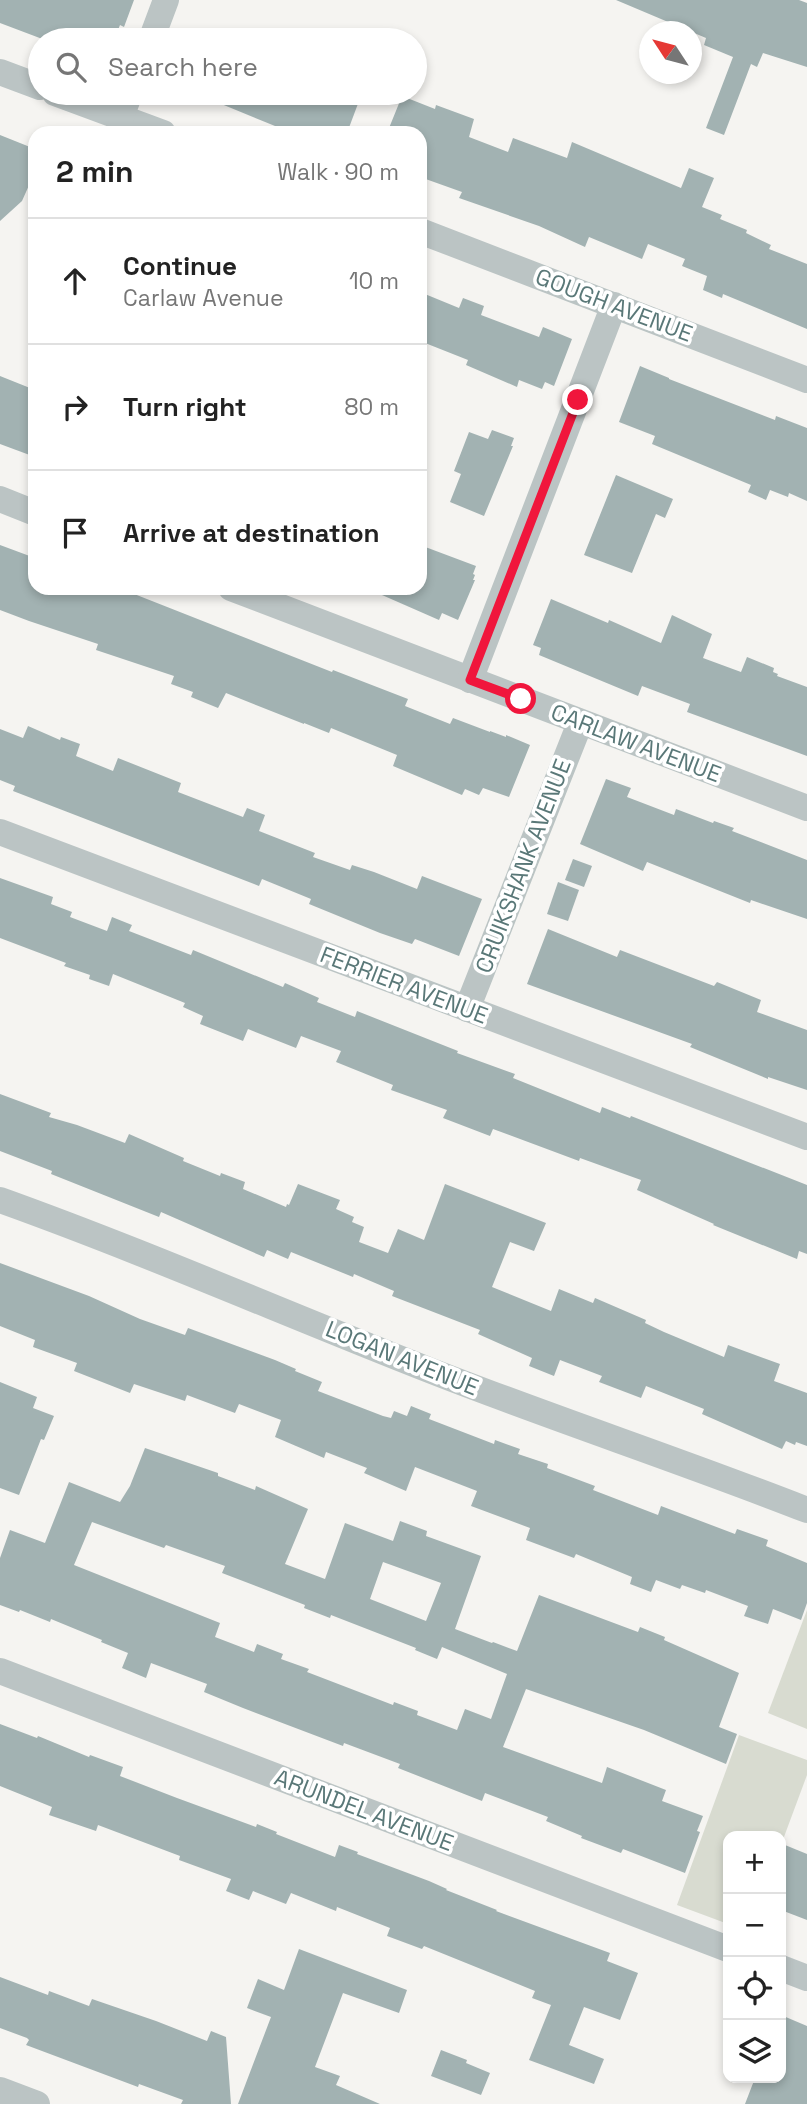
<!DOCTYPE html>
<html lang="en">
<head>
<meta charset="utf-8">
<style>
  :root { --surface:#fff; --page:#f6f6f6; --text:#222; --muted:#767676; --line:#e0e0e0 }
  body { margin:0; font-family:"Space Grotesk",sans-serif; background:var(--page); color:var(--text) }
  .controls { position:absolute; right:21px; bottom:21px; display:grid; overflow:hidden; border-radius:14px; box-shadow:0 4px 10px #0003 }
  .controls button { width:63px; height:63px; display:grid; place-items:center; padding:0; border:0; border-bottom:2px solid var(--line); background:var(--surface); color:var(--text); font:35px sans-serif }
  .compass { position:absolute; left:639px; top:21px; width:63px; height:63px; border-radius:50%; background:var(--surface); box-shadow:0 4px 10px #0003; rotate:306deg }
  .stop { position:absolute; width:21px; height:21px; margin:-16px; border:5px solid #f0163c; border-radius:50%; background:#fff }
  .stop.end { background:#f0163c; border-color:#fff; box-shadow:0 2px 7px #0008 }
  .list { margin:0; padding:0; list-style:none }
  h2 { display:flex; justify-content:space-between; align-items:center; height:91px; margin:0; padding:0 28px; font-size:30px }
  h2 small { font-size:23px; font-weight:400; color:var(--muted) }
  .list li { display:grid; grid-template-columns:46px 1fr auto; gap:21px; align-items:center; box-sizing:border-box; height:126px; padding:0 28px; border-top:2px solid var(--line) }
  .list b { display:block; font-size:26px; white-space:nowrap }
  .list p { margin:0; font-size:23px; white-space:nowrap; color:var(--muted) }
  .list em { font-size:23px; font-style:normal; color:var(--muted) }
  .icon { flex:none; width:38px; height:38px; fill:none; stroke:currentColor; stroke-width:2; stroke-linecap:round; stroke-linejoin:round }
  .map { position:relative; flex:none; width:807px; height:2104px; overflow:hidden }
  .search { position:absolute; background:var(--surface); box-shadow:0 4px 10px #0003; left:28px; top:28px; width:399px; height:77px; display:flex; align-items:center; gap:18px; box-sizing:border-box; padding:0 24px; border-radius:38px; color:var(--muted); font-size:26px }
  .panel { position:absolute; background:var(--surface); box-shadow:0 4px 10px #0003; left:28px; top:126px; width:399px; height:469px; border-radius:21px }
  .map>svg:first-child { display:block }
  .green { fill:#d8dbd0 }
  .building { fill:#a2b2b2; fill-rule:evenodd }
  .lines { fill:none; stroke-linecap:round; stroke-linejoin:round }
  .minor { stroke:#bbc4c4; stroke-width:26 }
  .route { stroke:#f0163c; stroke-width:9 }
  .labels { text-anchor:middle; stroke-width:7; stroke-linejoin:round; paint-order:stroke }
  .street-label { font-size:23px; fill:#5a7878; stroke:#fff }
</style>
</head>
<body>
<div class="map">
<svg width="807" height="2104" viewBox="0 0 807 2104">
  <rect width="100%" height="100%" fill="#f5f4f1"/>
  <g class="green">
    <path d="M807,1610V1729L768,1713Z"/>
    <path d="M739,1735L807,1760V1775L781,1845V1836H728V1924L677,1905Z"/>
  </g>
  <g class="building">
    <path d="M0,0H134L124,27L120,25L114,40H45L0,23Z"/>
    <path d="M616,0H799L807,3V67L763,53L757,67L751,64L724,135L706,128L733,57L704,45L706,38Z"/>
    <path d="M197,93H362L347,133H293L296,126H275L197,94Z"/>
    <path d="M402,96L435,109L436,105L474,119L469,137L508,152L513,138L567,158L572,142L681,188L689,168L714,178L702,207L722,215L720,219L747,230L746,233L771,245L769,249L807,264V329L723,294L722,298L703,290L707,276L682,266L685,259L648,244L642,259L589,237L585,247L539,226L459,198L462,192L420,177V133H387Z"/>
    <path d="M0,135L35,149V185L30,183L22,201L0,221Z"/>
    <path d="M420,292L459,308L463,298L484,306L481,315L539,337L543,327L572,339L554,386L545,382L542,389L519,380L517,387L466,365L468,360L420,341Z"/>
    <path d="M640,366L669,378V379L775,420L776,416L807,428V501L789,493L788,497L770,490L766,500L748,492L751,485L652,444L655,436L619,422Z"/>
    <path d="M0,376L35,390V457L0,444Z"/>
    <path d="M492,430L514,438L511,446H513L484,516L450,502L461,474L454,471L469,432L488,439Z"/>
    <path d="M616,475L673,499L665,518L656,514L632,573L584,555Z"/>
    <path d="M0,545L35,558V588H119L332,672L333,670L408,699L405,706L450,724L453,718L490,732V731L506,737V735L530,745L509,797L483,788L479,795L465,789L462,795L393,766L397,755L331,728L329,733L304,723V724L226,693L218,708L191,697L193,692L171,684L174,676L96,650L98,644L29,621L0,610Z"/>
    <path d="M420,545L476,566L473,574L475,575L473,580H475L458,620L442,613L439,620L366,588H420Z"/>
    <path d="M551,599L608,623L609,620L661,643L672,615L712,634L703,658L741,672L747,657L774,668L773,672L778,674L777,676L807,687V756L687,712L690,704L642,686L638,696L539,655L541,648L533,645Z"/>
    <path d="M28,726L60,740L61,737L80,744L76,756L113,771L118,758L181,783L178,792L243,817L247,808L265,815L259,831L315,853L313,857L350,870L352,865L374,872L417,889L422,876L482,899L459,956L415,939L412,944L380,933L309,904L311,899L262,879L259,886L13,791L15,786L0,780V729L23,738Z"/>
    <path d="M606,779L631,788L627,797L674,815L676,809L713,823L714,821L734,828L732,831L807,860V919L751,900L750,903L647,862L643,871L580,844Z"/>
    <path d="M573,859L592,866L584,887L565,880Z"/>
    <path d="M0,878L53,897L51,904L72,912L70,917L107,931L112,917L132,925L129,931L191,955L193,950L283,987L285,983L319,998L317,1002L355,1017L357,1011L458,1051L457,1053L515,1074L513,1078L600,1113L602,1107L630,1118L631,1116L807,1185V1254L799,1251L797,1259L713,1225L714,1224L637,1190L641,1180L580,1158L579,1161L493,1129L490,1136L443,1118L447,1110L391,1090L393,1085L336,1062L341,1051L301,1036L296,1048L248,1029L243,1041L200,1024L203,1016L183,1007L185,1003L113,974L109,986L89,979L90,975L64,966L66,963L0,938Z"/>
    <path d="M558,882L579,890L568,921L547,914Z"/>
    <path d="M548,929L617,957L620,950L714,986L717,982L761,1000L757,1012L807,1030V1090L768,1077V1079L690,1047L692,1044L527,984Z"/>
    <path d="M0,1094L51,1113L49,1117L77,1125L125,1143L129,1134L184,1158L183,1161L220,1176L221,1173L245,1182L243,1189L286,1207L287,1204L289,1205L298,1184L340,1200L336,1209L354,1217L352,1222L364,1227L359,1242L388,1253L398,1229L424,1240L445,1184L546,1223L534,1251L510,1242L492,1287L551,1311L559,1289L593,1303L595,1298L646,1320L645,1323L664,1332L724,1357L728,1345L780,1364L774,1381L807,1393V1446L796,1442L795,1445L786,1441L782,1449L702,1414L704,1409L646,1386L641,1398L599,1382L602,1376L560,1360L554,1376L529,1366L532,1358L478,1334L480,1330L392,1296L394,1291L354,1274L353,1277L291,1252L288,1259L267,1250L264,1257L161,1212L159,1217L51,1174L52,1171L0,1151Z"/>
    <path d="M0,1263L89,1296L140,1319L185,1335L188,1328L275,1360L296,1369L295,1371L322,1382L318,1391L383,1416L391,1418L394,1411L407,1416L411,1406L431,1414L429,1419L494,1444L495,1440L520,1449L518,1454L548,1464L547,1468L595,1486L593,1490L658,1515L661,1506L735,1534L737,1529L768,1540L766,1546L807,1563V1603L801,1620L773,1609L768,1624L744,1616L748,1606L706,1590L705,1593L682,1585L680,1589L656,1580L651,1592L630,1584L632,1577L576,1554L574,1558L526,1540L530,1528L471,1506L477,1491L415,1467L406,1491L364,1473L367,1468L326,1452L324,1458L275,1437L281,1420L239,1404L235,1413L187,1395L185,1401L134,1384L130,1393L74,1371L77,1363L33,1347L35,1340L0,1326Z"/>
    <path d="M0,1382L37,1397L33,1408L54,1416L44,1440L41,1439L19,1495L0,1488Z"/>
    <path d="M145,1448L218,1473V1476L255,1490L256,1486L308,1509L285,1564L325,1579L345,1523L393,1541L400,1521L427,1531L426,1536L481,1556L455,1629L492,1643L493,1642L517,1651L539,1595L638,1632L640,1627L665,1637L664,1640L739,1673L719,1727L737,1734L726,1764L644,1730L526,1689L503,1747L602,1783L607,1767L666,1790L662,1801L703,1816L697,1831L700,1832L685,1873L623,1849L621,1853L581,1838L582,1836L546,1821L548,1817L485,1793L482,1801L398,1768L400,1764L344,1743L343,1746L243,1708L204,1692L207,1684L151,1663L146,1678L122,1668L128,1653L101,1642L102,1640L51,1619L50,1622L20,1610L19,1612L0,1605V1558L10,1530L45,1543L69,1482L120,1502L130,1486ZM92,1522L164,1548L166,1545L225,1566L222,1573L305,1605L304,1608L330,1618L331,1615L416,1648L415,1650L437,1659L442,1647L507,1674L491,1719L465,1709L457,1730L417,1715L418,1711L394,1702L393,1705L307,1672L309,1669L281,1659L283,1654L257,1644L254,1652L215,1637L220,1623L74,1565ZM383,1562L441,1583L426,1621L370,1599Z"/>
    <path d="M0,1724L37,1738L38,1736L89,1757L90,1755L123,1767L120,1776L177,1798L256,1827L257,1824L277,1832L276,1834L335,1857L339,1845L358,1852L357,1854L429,1881L447,1889L446,1890L497,1910L496,1911L610,1953L607,1961L638,1973L620,2020L584,2007L569,2045L604,2059L594,2084L529,2060L551,2005L532,1998L535,1991L424,1946L422,1949L387,1936L390,1928L337,1907L336,1911L291,1893L286,1904L253,1891L249,1900L226,1891L231,1879L179,1860L180,1856L98,1825L96,1831L49,1815L52,1807L0,1786Z"/>
    <path d="M785,1845L807,1854V1920L781,1910V1856Z"/>
    <path d="M299,1949L407,1990L399,2013L343,1993L315,2067L340,2076L336,2085L380,2104H238L271,2017L247,2008L258,1979L284,1990Z"/>
    <path d="M0,1977L48,1995L49,1991L89,2006L92,1999L156,2021L207,2041L211,2031L226,2037L231,2104H181L183,2100L139,2084L138,2087L26,2045L29,2040L27,2038L0,2028Z"/>
    <path d="M781,2015L807,2026V2104H745L755,2078H781Z"/>
    <path d="M441,2050L467,2060L466,2063L490,2073L481,2095L431,2076Z"/>
  </g>
  <g class="lines">
    <g class="minor">
      <path d="M151,40L166,0"/>
      <path d="M0,72L40,87"/>
      <path d="M55,93L163,133"/>
      <path d="M121,117L130,93"/>
      <path d="M420,231L807,380"/>
      <path d="M0,499L35,513"/>
      <path d="M231,588L807,808"/>
      <path d="M470,680L614,305"/>
      <path d="M0,832L807,1137"/>
      <path d="M467,1009L580,723"/>
      <path d="M0,1200C145,1252 286,1314 429,1370C554,1419 682,1461 807,1510"/>
      <path d="M0,1671L728,1949"/>
      <path d="M781,1968L807,1978"/>
      <path d="M0,2090L37,2104"/>
    </g>
  </g>
  <g class="lines">
    <path class="route" d="M521,699L470,680L578,400"/>
  </g>
  <g class="labels">
    <g class="street-label">
      <text transform="translate(614 305) rotate(21)" y="8">GOUGH AVENUE</text>
      <text transform="translate(636 743) rotate(21)" y="8">CARLAW AVENUE</text>
      <text transform="translate(523 866) rotate(-69)" y="8">CRUIKSHANK AVENUE</text>
      <text transform="translate(404 985) rotate(21)" y="8">FERRIER AVENUE</text>
      <text transform="translate(402 1358) rotate(22)" y="8">LOGAN AVENUE</text>
      <text transform="translate(364 1810) rotate(21)" y="8">ARUNDEL AVENUE</text>
    </g>
  </g>
</svg>
<div class="controls">
<button>+</button>
<button>−</button>
<button><svg class="icon" aria-label="locate" viewBox="0 0 24 24"><circle cx="12" cy="12" r="6"/><path d="M12 2v4M12 18v4M2 12h4M18 12h4"/></svg></button>
<button><svg class="icon" aria-label="layers" viewBox="0 0 24 24"><path d="M12 4l9 5-9 5-9-5zM3 14l9 5 9-5"/></svg></button>
</div>
<svg class="compass" viewBox="-18 -18 36 36"><path d="M0-13l5 13h-10z" fill="#e53935"/><path d="M0 13l5-13h-10z" fill="#767676"/></svg>
<div class="stop" style="left:521px;top:699px"></div>
<div class="stop end" style="left:578px;top:400px"></div>
<div class="search"><svg class="icon" aria-label="search" viewBox="0 0 24 24"><circle cx="10" cy="10" r="6"/><path d="M15 15l6 6"/></svg>Search here</div>
<section class="panel">
<h2>2 min<small>Walk · 90 m</small></h2>
<ul class="list">
<li><svg class="icon" aria-label="ahead" viewBox="0 0 24 24"><path d="M12 20V5M6 11l6-6 6 6"/></svg><div><b>Continue</b><p>Carlaw Avenue</p></div><em>10 m</em></li>
<li><svg class="icon" aria-label="right" viewBox="0 0 24 24"><path d="M7 20v-9h11M14 6l5 5-5 5"/></svg><div><b>Turn right</b></div><em>80 m</em></li>
<li><svg class="icon" aria-label="arrive" viewBox="0 0 24 24"><path d="M6 21V4h12l-3 4 3 4H6"/></svg><div><b>Arrive at destination</b></div></li>
</ul>
</section>
</div>
</body>
</html>
